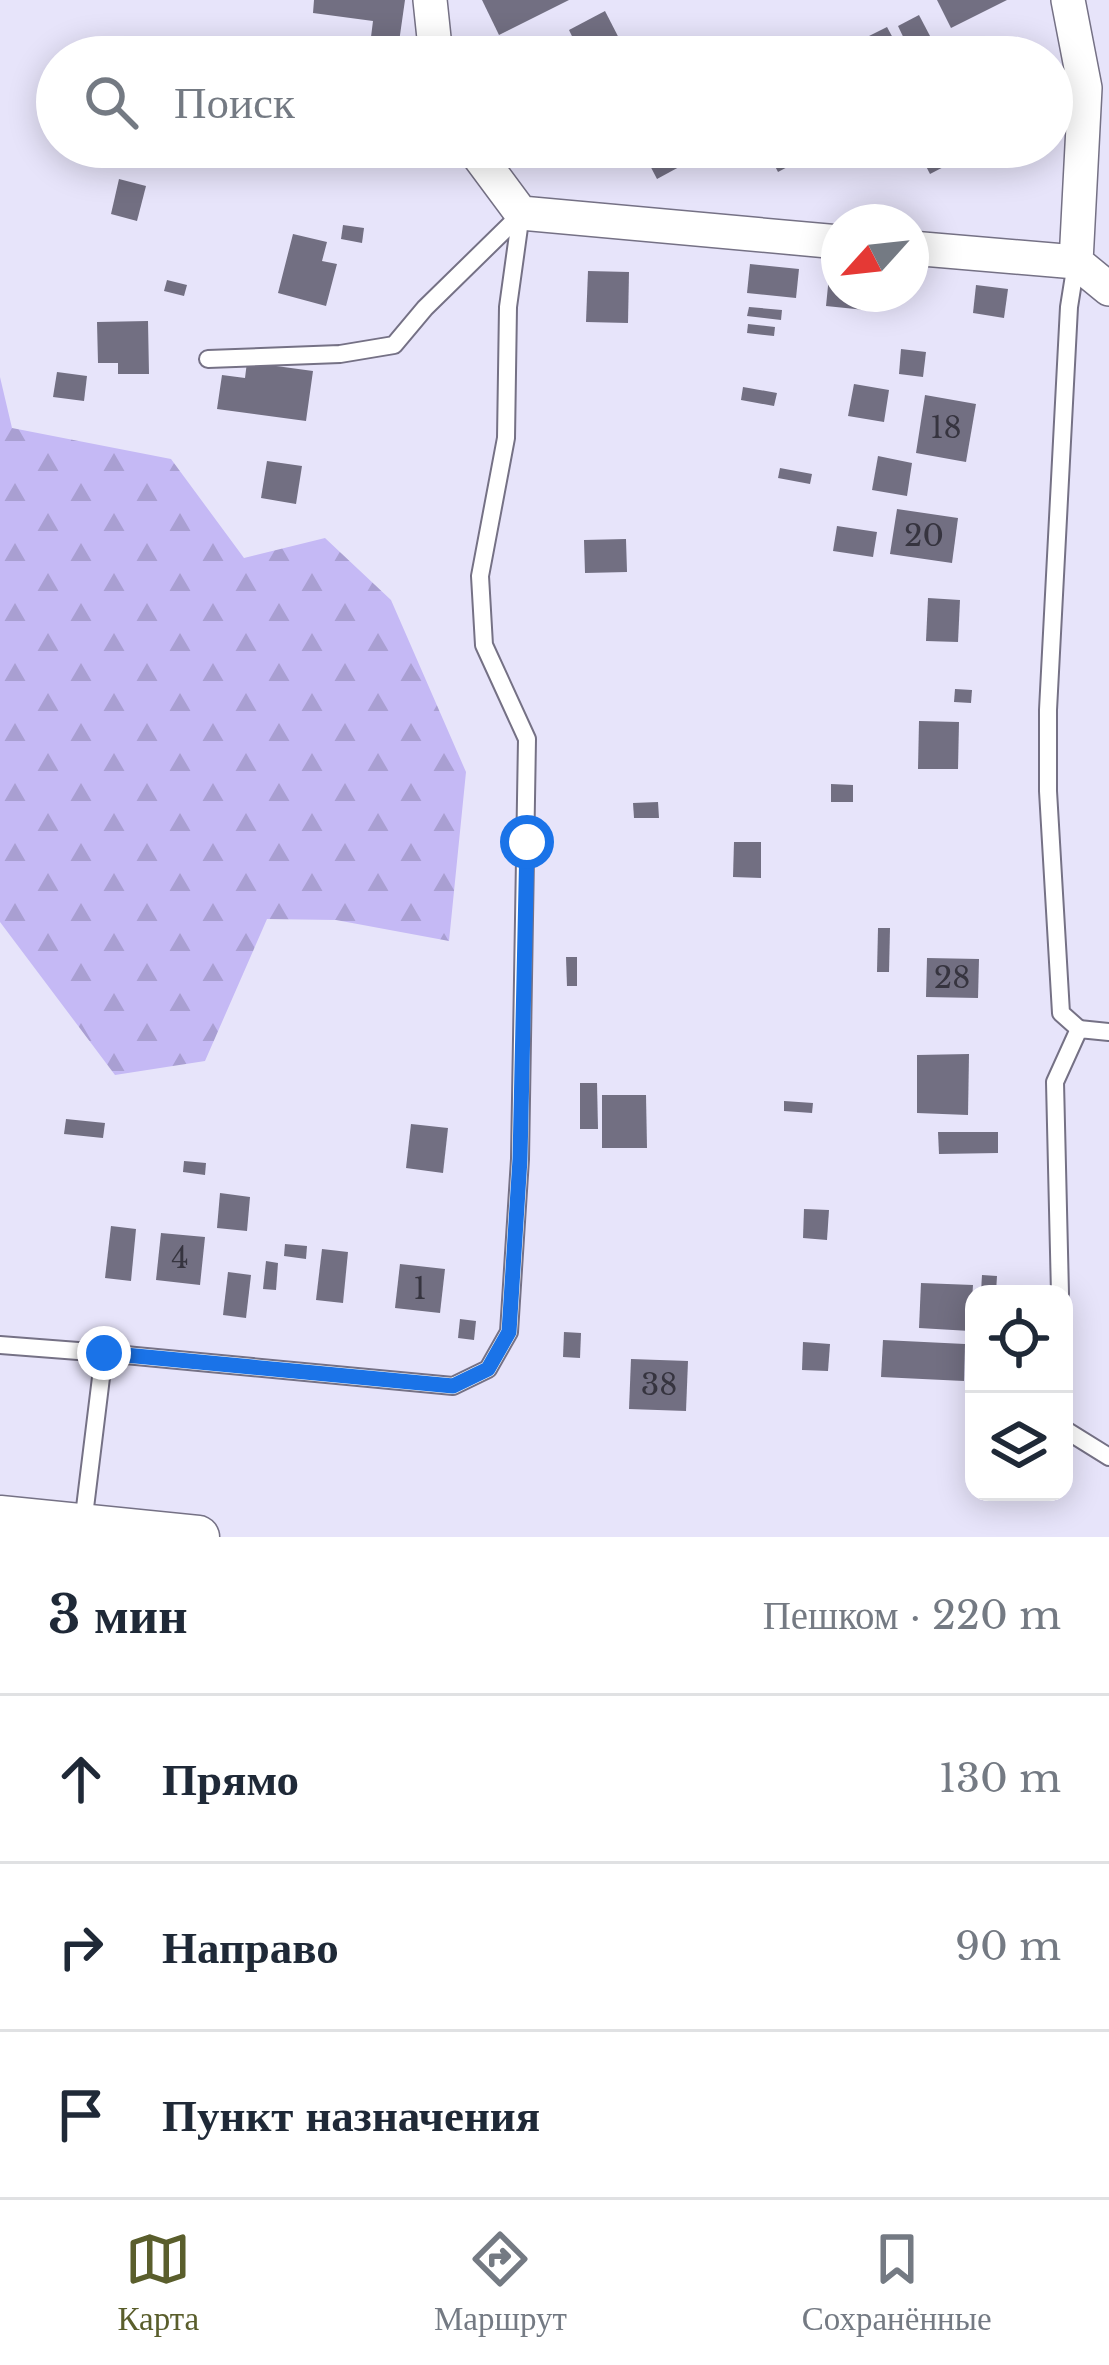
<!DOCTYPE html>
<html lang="ru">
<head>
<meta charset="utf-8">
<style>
  :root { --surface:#fff; --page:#f6f6f7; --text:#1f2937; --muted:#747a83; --line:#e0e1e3; --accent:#5a5e2c }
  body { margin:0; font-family:"Libre Baskerville",serif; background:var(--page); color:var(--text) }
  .controls { position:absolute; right:36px; bottom:36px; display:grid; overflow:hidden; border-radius:24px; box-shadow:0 6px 30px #0003 }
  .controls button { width:108px; height:108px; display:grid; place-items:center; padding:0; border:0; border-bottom:3px solid var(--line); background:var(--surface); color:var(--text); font:60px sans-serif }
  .compass { position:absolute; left:821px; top:204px; width:108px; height:108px; border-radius:50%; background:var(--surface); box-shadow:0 6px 30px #0003; rotate:243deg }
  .stop { position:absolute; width:36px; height:36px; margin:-27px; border:9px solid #1a73e8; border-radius:50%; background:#fff }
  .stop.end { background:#1a73e8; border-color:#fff; box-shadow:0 3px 12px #0008 }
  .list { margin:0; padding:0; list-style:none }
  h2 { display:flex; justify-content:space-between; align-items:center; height:156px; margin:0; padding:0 48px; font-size:51px }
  h2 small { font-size:39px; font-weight:400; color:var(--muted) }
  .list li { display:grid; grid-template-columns:78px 1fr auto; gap:36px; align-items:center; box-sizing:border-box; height:168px; padding:0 48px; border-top:3px solid var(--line) }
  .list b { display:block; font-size:45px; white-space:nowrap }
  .list em { font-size:39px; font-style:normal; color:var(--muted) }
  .icon { flex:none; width:66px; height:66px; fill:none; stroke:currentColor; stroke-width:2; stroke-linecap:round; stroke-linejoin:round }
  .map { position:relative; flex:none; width:1109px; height:1537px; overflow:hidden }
  .search { position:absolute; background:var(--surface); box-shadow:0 6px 30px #0003; left:36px; right:36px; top:36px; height:132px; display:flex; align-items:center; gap:30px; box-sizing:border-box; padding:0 42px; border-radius:66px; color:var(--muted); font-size:45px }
  .sheet { height:660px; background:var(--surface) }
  nav { display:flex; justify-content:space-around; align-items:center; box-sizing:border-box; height:168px; border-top:3px solid var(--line); background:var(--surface); font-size:33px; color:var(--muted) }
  nav a { display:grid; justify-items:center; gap:6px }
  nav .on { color:var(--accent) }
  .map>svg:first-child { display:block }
  .forest { fill:url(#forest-firs) }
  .building { fill:#726f82 }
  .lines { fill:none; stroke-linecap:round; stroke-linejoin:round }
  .service-casing { stroke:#757185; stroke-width:20 }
  .minor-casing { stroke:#757185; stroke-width:36 }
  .tertiary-casing { stroke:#757185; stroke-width:45 }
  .service { stroke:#fff; stroke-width:16 }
  .minor { stroke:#fff; stroke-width:33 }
  .tertiary { stroke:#fff; stroke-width:42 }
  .route { stroke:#1a73e8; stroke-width:15 }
  .labels { text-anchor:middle; stroke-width:10; stroke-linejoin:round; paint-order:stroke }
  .number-label { font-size:30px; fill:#36343f }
</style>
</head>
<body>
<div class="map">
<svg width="1109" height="1537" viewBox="0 0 1109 1537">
  <defs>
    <pattern id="forest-firs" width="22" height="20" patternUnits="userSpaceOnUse" patternTransform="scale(3)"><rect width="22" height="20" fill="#c5b9f5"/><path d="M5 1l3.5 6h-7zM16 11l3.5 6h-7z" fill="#a99fd2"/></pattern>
  </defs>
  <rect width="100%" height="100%" fill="#e7e4fa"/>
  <path class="forest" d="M0,377L12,428L171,459L244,558L325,538L391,600L466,772L449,941L336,920L267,919L205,1061L115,1075L0,922Z"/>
  <g class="building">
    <path d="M314,0H405L398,49L370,45L373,21L313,13Z"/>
    <path d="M482,0H569L499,35Z"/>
    <path d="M937,0H1007L951,28Z"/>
    <path d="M605,11L624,48L607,57H582L569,30Z"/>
    <path d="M919,15L930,36L908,47L898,26Z"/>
    <path d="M887,27L894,40L874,50L867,37Z"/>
    <path d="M657,147H734L707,161L703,154L657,179L644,154Z"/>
    <path d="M765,147H806L810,155L778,172Z"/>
    <path d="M916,147H947L955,161L930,174Z"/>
    <path d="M119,179L146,186L137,221L111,214Z"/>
    <path d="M343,225L364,228L362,243L341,239Z"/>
    <path d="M293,234L327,242L322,261L337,264L326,306L278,293Z"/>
    <path d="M750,264L799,269L796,298L747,293Z"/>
    <path d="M588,271L629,272L628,323L586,322Z"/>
    <path d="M829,276L839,277V294H867L865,310L826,306Z"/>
    <path d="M167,280L187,285L184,296L164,291Z"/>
    <path d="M976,285L1008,289L1004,318L973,313Z"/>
    <path d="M749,307L782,310L781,320L747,316Z"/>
    <path d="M148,321L149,374H118V363H98L97,322Z"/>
    <path d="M748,324L775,327L774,336L747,333Z"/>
    <path d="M901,349L926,352L923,377L899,374Z"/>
    <path d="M247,362L313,371L306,421L217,409L222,375L245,378Z"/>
    <path d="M57,372L87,376L84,401L53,397Z"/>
    <path d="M854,384L889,390L884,422L848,416Z"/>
    <path d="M743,387L777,393L774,406L741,400Z"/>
    <path d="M925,395L976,404L966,462L916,453Z"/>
    <path d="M878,456L912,463L907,496L872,490Z"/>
    <path d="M267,461L302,466L296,504L261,498Z"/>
    <path d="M780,468L812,474L810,484L778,478Z"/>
    <path d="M897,509L958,518L952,563L890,554Z"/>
    <path d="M837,526L877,532L873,557L833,551Z"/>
    <path d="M626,539L627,572L585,573L584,540Z"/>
    <path d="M928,598L960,600L958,642L926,641Z"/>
    <path d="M955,689L972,690L971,703L954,702Z"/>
    <path d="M919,721L959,722L958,769H918Z"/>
    <path d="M831,784L853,785V802H831Z"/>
    <path d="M658,802L659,818H634L633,803Z"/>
    <path d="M734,842H761V878L733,877Z"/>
    <path d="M878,928H890L889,972H877Z"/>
    <path d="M566,957H577V986H567Z"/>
    <path d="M927,958L979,959L978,998L926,997Z"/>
    <path d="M969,1054L968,1115L917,1113V1055Z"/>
    <path d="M580,1083H597L598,1129H580Z"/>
    <path d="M602,1095H646L647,1148H602Z"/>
    <path d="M784,1101L813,1103L812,1113L784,1111Z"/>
    <path d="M66,1119L105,1123L103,1138L64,1134Z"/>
    <path d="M411,1124L448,1128L443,1173L406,1168Z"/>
    <path d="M938,1132H998V1153L939,1154Z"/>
    <path d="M184,1161L206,1163L205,1175L183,1172Z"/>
    <path d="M220,1193L250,1197L247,1231L217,1228Z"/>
    <path d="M804,1209L829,1210L827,1240L803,1238Z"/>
    <path d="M111,1226L136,1229L131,1281L105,1278Z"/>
    <path d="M161,1233L205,1237L200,1285L156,1280Z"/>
    <path d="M285,1244L307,1246L306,1259L284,1256Z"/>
    <path d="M322,1249L348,1252L343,1303L316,1300Z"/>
    <path d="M266,1261L278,1263L276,1290L263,1289Z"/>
    <path d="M400,1264L445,1269L440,1313L395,1308Z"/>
    <path d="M228,1272L251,1275L246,1318L223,1315Z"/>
    <path d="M982,1275L997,1276L996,1293L981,1292Z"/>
    <path d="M921,1283L973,1285L970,1331L919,1328Z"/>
    <path d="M460,1319L476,1321L474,1340L458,1338Z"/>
    <path d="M564,1332L581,1333L580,1358L563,1357Z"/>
    <path d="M883,1340L965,1344L964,1381L881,1377Z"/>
    <path d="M803,1342L830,1344L828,1371L802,1370Z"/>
    <path d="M631,1359L688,1361L686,1411L629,1409Z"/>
  </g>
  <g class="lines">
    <defs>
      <g id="service">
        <path d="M1076,263L1069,307L1048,710V791L1061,1013L1079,1029"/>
        <path d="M208,359L340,354L394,345L425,308L521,214"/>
        <path d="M1060,1294L1055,1082L1079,1029L1109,1032"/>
        <path d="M0,1345L104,1353"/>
        <path d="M1064,1429L1109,1457"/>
        <path d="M83,1524L104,1353L453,1386L488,1369L509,1332L520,1159L527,739L484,645L480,576L506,438L508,307L521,213"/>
      </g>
      <g id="minor">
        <path d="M430,0L436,57"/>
        <path d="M1068,0L1085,88L1076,262L1109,289"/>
        <path d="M472,147L521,213L839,242"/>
        <path d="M911,248L1076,262"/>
      </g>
      <path id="tertiary" d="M0,1517L198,1537"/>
    </defs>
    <use href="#service" class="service-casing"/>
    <use href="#minor" class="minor-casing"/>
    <use href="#tertiary" class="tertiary-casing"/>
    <use href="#service" class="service"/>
    <use href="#minor" class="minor"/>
    <use href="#tertiary" class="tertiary"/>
  </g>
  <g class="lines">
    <path class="route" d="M104,1353L453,1386L488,1369L509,1332L520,1159L527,842"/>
  </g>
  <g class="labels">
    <g class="number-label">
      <text x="946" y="438">18</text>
      <text x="924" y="546">20</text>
      <text x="952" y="988">28</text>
      <text x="180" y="1268">4</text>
      <text x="420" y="1299">1</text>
      <text x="659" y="1395">38</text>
    </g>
  </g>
</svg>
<div class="controls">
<button><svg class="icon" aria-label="locate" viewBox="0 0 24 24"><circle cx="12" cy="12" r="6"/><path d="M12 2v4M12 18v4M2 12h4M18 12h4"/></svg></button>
<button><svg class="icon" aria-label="layers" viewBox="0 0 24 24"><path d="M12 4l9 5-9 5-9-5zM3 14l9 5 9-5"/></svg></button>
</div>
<svg class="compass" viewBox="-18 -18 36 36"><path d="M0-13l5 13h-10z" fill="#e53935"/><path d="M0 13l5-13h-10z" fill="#747a83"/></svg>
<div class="stop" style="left:527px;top:842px"></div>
<div class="stop end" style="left:104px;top:1353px"></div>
<div class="search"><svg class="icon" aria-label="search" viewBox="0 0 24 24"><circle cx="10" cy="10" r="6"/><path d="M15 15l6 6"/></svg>Поиск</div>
</div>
<section class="sheet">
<h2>3 мин<small>Пешком · 220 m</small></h2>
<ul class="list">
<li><svg class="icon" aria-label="ahead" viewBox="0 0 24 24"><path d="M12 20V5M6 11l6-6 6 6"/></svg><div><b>Прямо</b></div><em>130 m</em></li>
<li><svg class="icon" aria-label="right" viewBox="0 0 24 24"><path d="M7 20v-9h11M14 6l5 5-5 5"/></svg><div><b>Направо</b></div><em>90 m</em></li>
<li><svg class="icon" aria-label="arrive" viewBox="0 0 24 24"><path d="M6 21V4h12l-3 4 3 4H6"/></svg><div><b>Пункт назначения</b></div></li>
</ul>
</section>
<nav>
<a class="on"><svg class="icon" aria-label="map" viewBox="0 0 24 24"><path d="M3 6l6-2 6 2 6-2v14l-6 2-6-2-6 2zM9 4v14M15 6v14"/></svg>Карта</a>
<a><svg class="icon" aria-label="directions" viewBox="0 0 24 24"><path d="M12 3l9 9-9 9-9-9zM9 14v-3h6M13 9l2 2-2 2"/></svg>Маршрут</a>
<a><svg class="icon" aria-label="saved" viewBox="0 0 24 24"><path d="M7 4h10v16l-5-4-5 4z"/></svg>Сохранённые</a>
</nav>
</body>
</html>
